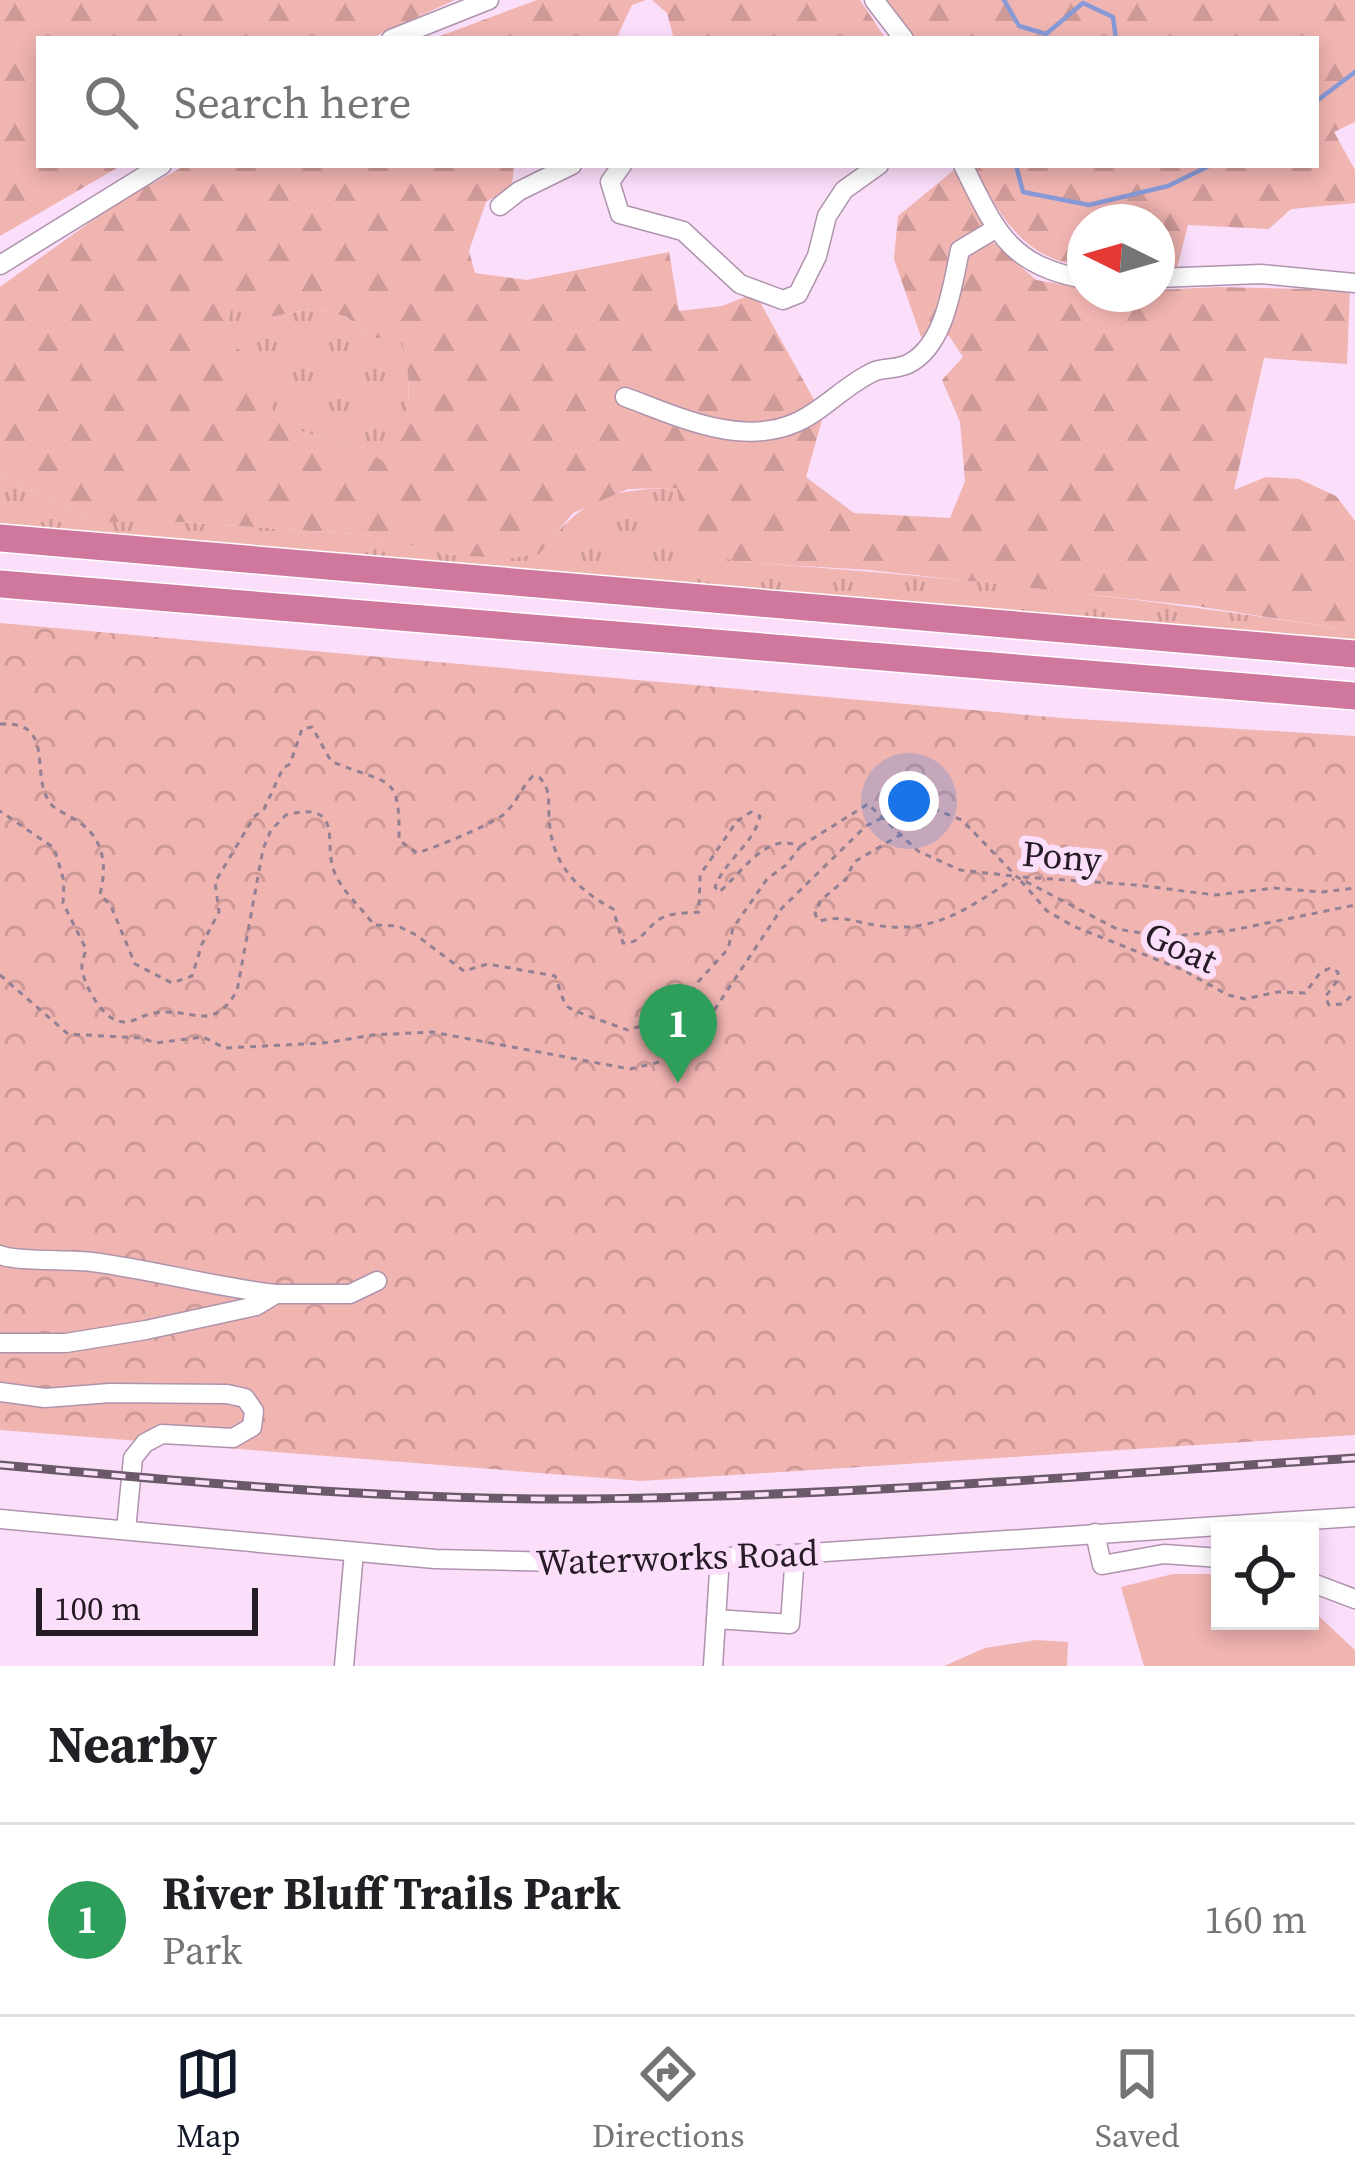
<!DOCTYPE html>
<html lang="en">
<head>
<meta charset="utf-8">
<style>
  :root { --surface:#fff; --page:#f6f6f6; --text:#202124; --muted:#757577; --line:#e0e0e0; --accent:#111827 }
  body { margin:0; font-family:"Source Serif 4",serif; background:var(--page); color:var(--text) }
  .controls { position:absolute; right:36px; bottom:36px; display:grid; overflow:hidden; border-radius:0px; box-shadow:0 6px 18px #0003 }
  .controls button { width:108px; height:108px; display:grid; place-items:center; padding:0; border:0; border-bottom:3px solid var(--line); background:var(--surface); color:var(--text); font:60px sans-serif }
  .compass { position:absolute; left:1067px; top:204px; width:108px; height:108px; border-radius:50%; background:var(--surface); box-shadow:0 6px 18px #0003; rotate:275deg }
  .scale { position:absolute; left:36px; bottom:30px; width:222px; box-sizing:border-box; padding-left:12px; border:6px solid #251b25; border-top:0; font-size:33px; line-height:42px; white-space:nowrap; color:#251b25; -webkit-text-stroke:9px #fbdefa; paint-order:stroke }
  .you { position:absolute; left:909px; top:801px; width:42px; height:42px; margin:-30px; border:9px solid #fff; border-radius:50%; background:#1a73e8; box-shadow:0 0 0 18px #1a73e833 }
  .badge { display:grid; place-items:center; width:78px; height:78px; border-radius:50%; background:var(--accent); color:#fff; font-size:39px; font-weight:700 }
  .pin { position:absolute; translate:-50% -99px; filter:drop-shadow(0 3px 6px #0008) }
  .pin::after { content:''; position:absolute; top:63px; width:42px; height:36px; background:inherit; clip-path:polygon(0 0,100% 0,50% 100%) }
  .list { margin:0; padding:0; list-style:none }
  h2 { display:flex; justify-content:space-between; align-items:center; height:156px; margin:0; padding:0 48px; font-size:51px }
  h2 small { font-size:39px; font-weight:400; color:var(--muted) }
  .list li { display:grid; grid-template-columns:78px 1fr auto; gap:36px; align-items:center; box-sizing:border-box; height:192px; padding:0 48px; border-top:3px solid var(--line) }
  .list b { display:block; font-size:45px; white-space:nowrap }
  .list p { margin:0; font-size:39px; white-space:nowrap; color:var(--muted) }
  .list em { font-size:39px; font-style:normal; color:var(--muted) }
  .icon { flex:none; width:66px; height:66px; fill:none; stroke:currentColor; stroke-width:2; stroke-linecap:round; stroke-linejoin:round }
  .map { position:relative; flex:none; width:1355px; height:1666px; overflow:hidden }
  .search { position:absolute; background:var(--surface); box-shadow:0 6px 18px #0003; left:36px; right:36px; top:36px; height:132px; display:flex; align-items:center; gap:30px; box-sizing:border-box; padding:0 42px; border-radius:0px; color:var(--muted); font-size:45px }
  .sheet { height:348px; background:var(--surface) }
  nav { display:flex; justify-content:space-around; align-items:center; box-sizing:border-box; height:168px; border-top:3px solid var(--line); background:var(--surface); font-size:33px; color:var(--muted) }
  nav a { display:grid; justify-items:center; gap:6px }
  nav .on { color:var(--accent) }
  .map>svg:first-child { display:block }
  .grass { fill:url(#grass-tufts) }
  .forest { fill:url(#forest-firs); fill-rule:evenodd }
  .park { fill:url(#park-crowns) }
  .pitch { fill:#f0b4b1 }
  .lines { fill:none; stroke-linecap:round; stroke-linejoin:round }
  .stream { stroke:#8799d6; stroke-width:4.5 }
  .minor-casing { stroke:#ae93ad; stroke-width:21 }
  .highway-casing { stroke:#fff; stroke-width:30 }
  .path { stroke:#948093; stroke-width:3; stroke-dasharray:6 6; stroke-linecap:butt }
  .minor { stroke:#fff; stroke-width:18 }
  .highway { stroke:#cf779c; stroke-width:27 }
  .rail-casing { stroke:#695969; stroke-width:9 }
  .rail { stroke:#fbdefa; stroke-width:4.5; stroke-dasharray:14; stroke-linecap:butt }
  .labels { text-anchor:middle; stroke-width:12; stroke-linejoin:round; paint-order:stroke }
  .street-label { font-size:36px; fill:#251b25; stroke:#fbdefa }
</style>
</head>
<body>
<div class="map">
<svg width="1355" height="1666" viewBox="0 0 1355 1666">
  <defs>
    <pattern id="grass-tufts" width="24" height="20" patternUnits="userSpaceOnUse" patternTransform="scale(3)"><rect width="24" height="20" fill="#f0b4b1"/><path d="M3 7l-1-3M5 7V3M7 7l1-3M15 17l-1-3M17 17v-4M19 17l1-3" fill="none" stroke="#ce9a98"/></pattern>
    <pattern id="forest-firs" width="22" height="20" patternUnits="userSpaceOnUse" patternTransform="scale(3)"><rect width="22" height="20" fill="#f0b4b1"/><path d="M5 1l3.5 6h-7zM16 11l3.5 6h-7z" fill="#ce9a98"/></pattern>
    <pattern id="park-crowns" width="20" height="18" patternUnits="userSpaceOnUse" patternTransform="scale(3)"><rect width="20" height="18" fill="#f0b4b1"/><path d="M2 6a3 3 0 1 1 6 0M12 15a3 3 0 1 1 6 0" fill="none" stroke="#ce9a98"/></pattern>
  </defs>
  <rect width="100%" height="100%" fill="#fbdefa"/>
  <g class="grass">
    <path d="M236,297L271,317L316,308L347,317L369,338L401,337C414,391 411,416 389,467L365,448L305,433L274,417L242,353L222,335Z"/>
    <path d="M0,475L94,522H180L368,535L450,555L539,553C585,498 605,489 678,488L738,562C940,575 1143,598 1343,629L1355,626V641L0,524Z"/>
  </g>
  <g class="forest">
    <path d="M0,0H455L369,39H39V165H122L0,236Z"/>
    <path d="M537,0H646L632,5L616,39H432Z"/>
    <path d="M652,0H860L886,39H674L667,13Z"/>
    <path d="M887,0H1355V122L1334,132L1355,170V203L1291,209L1269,229L1188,225L1177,268H1157V222H1085V266C1025,261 998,215 974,165H1316V39H912Z"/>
    <path d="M186,165H514L512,186L486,202L469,251L475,273L527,280L669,252L679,311L722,306L755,293L823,416L806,477L854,513L950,518L965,481L960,422L942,380L963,357L949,336L921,337L894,259L898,216L954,170L993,242L1036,280L1085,288V294H1157V290L1218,287L1350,290L1347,364L1264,358L1234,490L1266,477L1299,479L1336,496L1355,521V626L1343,629L1196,606L869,570L738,562L687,547L677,488L628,489L573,513L539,554L512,558L450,555L368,535L180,522H94L0,475V287L115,204ZM236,298L271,317L316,308L347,317L369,338H401C414,392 411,414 389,466L365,448L305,433L274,417L269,375L222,335Z"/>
  </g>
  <path class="park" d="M0,623L1062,718L1355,736V1435L641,1481L0,1430Z"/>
  <g class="pitch">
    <path d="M1173,1574H1220V1621H1310V1608L1355,1650V1666H1144L1121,1587Z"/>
    <path d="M1036,1640L1068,1642L1067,1666H944L985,1648Z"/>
  </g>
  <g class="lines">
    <g class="stream">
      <path d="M1004,0L1019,26L1046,34L1083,3L1113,17L1116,39"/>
      <path d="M1316,97L1318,100L1355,72"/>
      <path d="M1016,165L1023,192L1089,205L1168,186L1211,165"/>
    </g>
    <defs>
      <g id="minor">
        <path d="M874,0L904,39"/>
        <path d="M391,39L489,0"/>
        <path d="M622,165L610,182L620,214L683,231L740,284L783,300L798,294L817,256L827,216L844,190L879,165"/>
        <path d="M963,165C995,229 1008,266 1085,279"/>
        <path d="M500,206L519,191L572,165"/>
        <path d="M0,265L162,165"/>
        <path d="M1157,278L1261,274L1355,283"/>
        <path d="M625,397C677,416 739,447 795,423C823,411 845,385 873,372C883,367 896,370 908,364C945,346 952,287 960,250L995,229"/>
        <path d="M0,1255C16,1262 69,1259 92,1262C154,1270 214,1287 276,1294"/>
        <path d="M0,1343H66L146,1330L256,1306L276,1294H350L377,1281"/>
        <path d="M0,1392L45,1398L110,1393L227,1394L245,1398L254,1411L252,1427L233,1438L162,1434L145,1443L133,1458L126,1530"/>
        <path d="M0,1519L435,1559L596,1563L795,1554L1355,1517"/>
        <path d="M1095,1533L1102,1565L1164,1554L1220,1558"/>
        <path d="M1310,1582L1355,1599"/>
        <path d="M716,1619L790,1624L795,1554"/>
        <path d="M344,1666L354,1552"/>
        <path d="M713,1666L720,1557"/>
      </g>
      <g id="highway">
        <path d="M0,538L1355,654"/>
        <path d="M0,584L1355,696"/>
      </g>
    </defs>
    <use href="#minor" class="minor-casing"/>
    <use href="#highway" class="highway-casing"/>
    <g class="path">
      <path d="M0,724C57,721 29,773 50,803C55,810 67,814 74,819C103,835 108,864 100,894L111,906L135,964L172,983L192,976L202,944L219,912L215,882L254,817L264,809L283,768L290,764L302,729L312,727L331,761C390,787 400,770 399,840L417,853C434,848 493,824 504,814C517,803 521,787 533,776L540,778C551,791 548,799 549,815C550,861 574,888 613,909L623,943C644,944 648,922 666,916C676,913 689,913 699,912L700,875L737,821L751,812L760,816C754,844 725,860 715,887L719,892C741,874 768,829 800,847L786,865L767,879L733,928L728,949L698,982L677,1016L627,1030C616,1025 570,1011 567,1006C561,998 559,985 555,976L488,964L464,971L416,935L398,926L374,925C361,907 342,892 334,871C323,842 345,800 286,815L271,830L263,849L237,991C211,1034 193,1007 154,1013C140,1015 133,1025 118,1021C102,1017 83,984 82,968C81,961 85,955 86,949L63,903L64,881L54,848L0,811"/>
      <path d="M902,834L854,862L846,879L821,900L815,914L819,921C843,915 851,921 874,925C934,935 966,909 1014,879"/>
      <path d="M801,846L868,804L918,851L960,870L1013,876"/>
      <path d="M1023,877L1136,885L1215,895L1274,888L1322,892L1355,888"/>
      <path d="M1021,881L1047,911L1073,926L1183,970L1228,995L1245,999L1278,992L1305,993L1320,973L1330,968L1338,972L1337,981L1325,997L1329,1005L1343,1004L1355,992"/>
      <path d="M0,975L68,1034L141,1038L156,1043L203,1037L225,1048L324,1043L373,1035L432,1032L630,1069L668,1060L697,1036L782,908L866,826L900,809L926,806L962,820L1017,877L1117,929L1166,937L1233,930L1355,905"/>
    </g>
    <use href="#minor" class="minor"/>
    <use href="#highway" class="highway"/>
    <defs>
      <path id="rail" d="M0,1465C188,1482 375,1499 564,1499C828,1498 1092,1475 1355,1458"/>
    </defs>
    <use href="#rail" class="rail-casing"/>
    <use href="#rail" class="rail"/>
  </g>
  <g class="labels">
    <g class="street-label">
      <text transform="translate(1062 856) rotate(5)" y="13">Pony</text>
      <text transform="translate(1181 947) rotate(24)" y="13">Goat</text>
      <text transform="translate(677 1557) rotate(-2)" y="13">Waterworks Road</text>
    </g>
  </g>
</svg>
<div class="controls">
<button><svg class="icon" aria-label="locate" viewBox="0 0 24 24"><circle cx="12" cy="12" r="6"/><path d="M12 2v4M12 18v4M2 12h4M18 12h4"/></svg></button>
</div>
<svg class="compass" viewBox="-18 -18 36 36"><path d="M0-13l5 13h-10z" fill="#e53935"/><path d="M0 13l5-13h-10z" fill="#757577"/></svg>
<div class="scale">100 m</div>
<div class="you"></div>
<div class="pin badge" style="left:678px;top:1083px;background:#2e9e5b">1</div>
<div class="search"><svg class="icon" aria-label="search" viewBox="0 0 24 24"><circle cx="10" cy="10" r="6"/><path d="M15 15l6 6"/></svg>Search here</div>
</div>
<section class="sheet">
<h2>Nearby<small></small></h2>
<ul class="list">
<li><span class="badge" style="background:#2e9e5b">1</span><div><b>River Bluff Trails Park</b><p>Park</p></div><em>160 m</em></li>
</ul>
</section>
<nav>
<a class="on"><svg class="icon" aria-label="map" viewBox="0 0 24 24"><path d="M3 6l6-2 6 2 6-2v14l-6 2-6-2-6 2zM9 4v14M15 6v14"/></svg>Map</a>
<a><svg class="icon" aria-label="directions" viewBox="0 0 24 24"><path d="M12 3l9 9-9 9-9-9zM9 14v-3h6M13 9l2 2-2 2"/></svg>Directions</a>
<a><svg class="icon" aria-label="saved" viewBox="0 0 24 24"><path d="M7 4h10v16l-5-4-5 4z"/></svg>Saved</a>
</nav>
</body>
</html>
